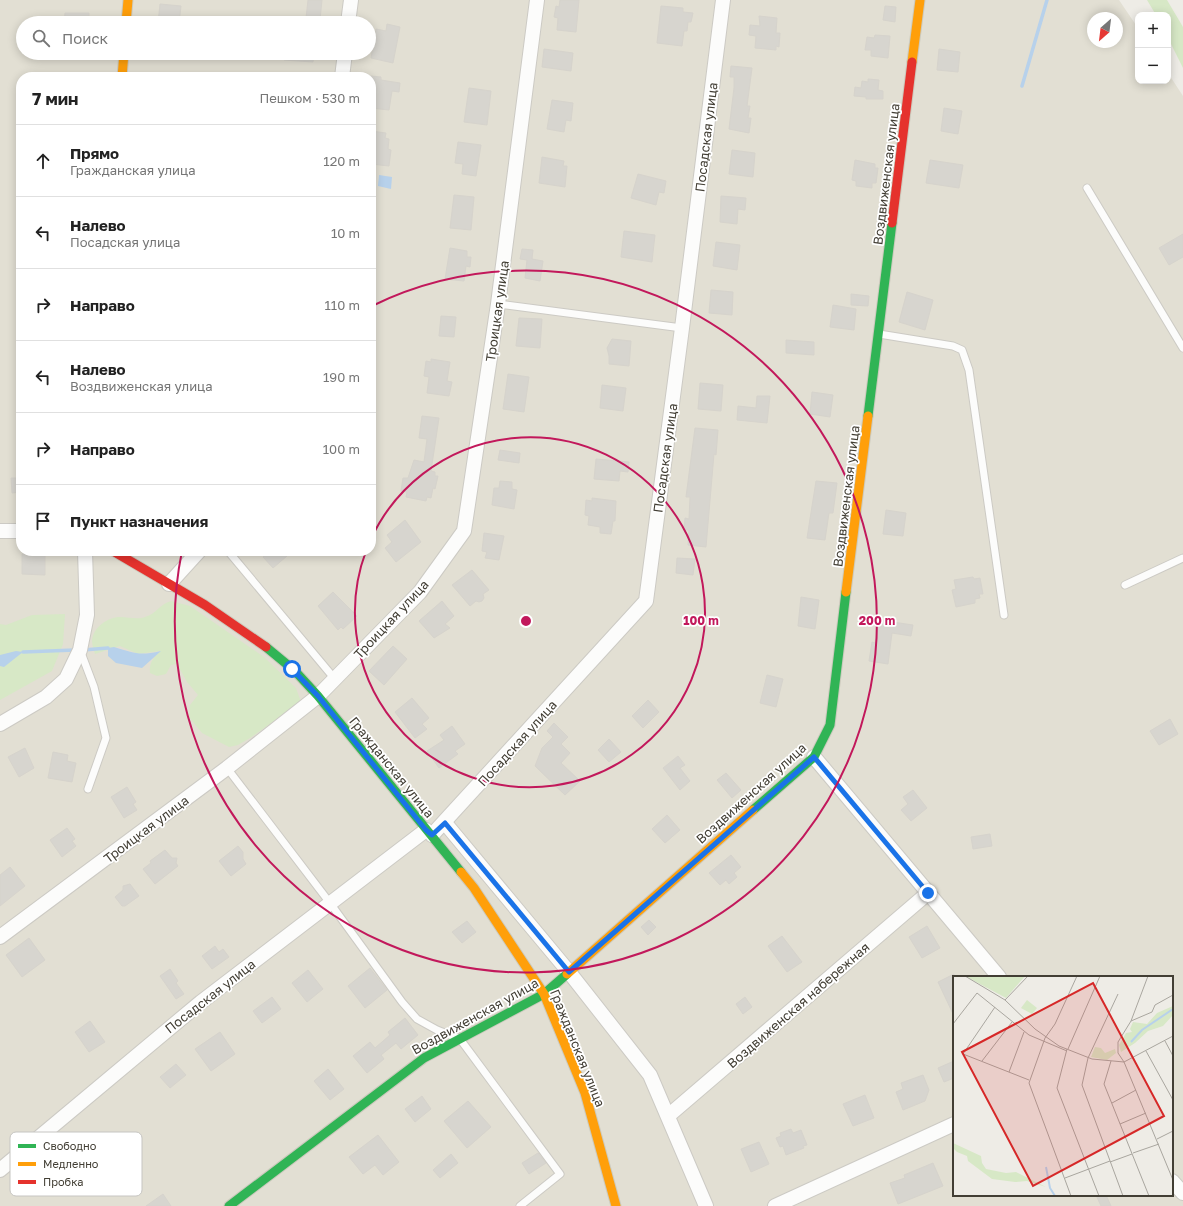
<!DOCTYPE html>
<html lang="ru">
<head>
<meta charset="utf-8">
<style>
  :root { --surface:#fff; --page:#f6f6f6; --text:#222; --muted:#767676; --line:#e0e0e0 }
  body { margin:0; font-family:"Golos Text",sans-serif; background:var(--page); color:var(--text) }
  .controls { position:absolute; right:12px; top:12px; display:grid; overflow:hidden; border-radius:8px; box-shadow:0 2px 10px #0003 }
  .controls button { width:36px; height:36px; display:grid; place-items:center; padding:0; border:0; border-bottom:1px solid var(--line); background:var(--surface); color:var(--text); font:20px sans-serif }
  .compass { position:absolute; left:1087px; top:12px; width:36px; height:36px; border-radius:50%; background:var(--surface); box-shadow:0 2px 10px #0003; rotate:208deg }
  .stop { position:absolute; width:12px; height:12px; margin:-9px; border:3px solid #1a73e8; border-radius:50%; background:#fff }
  .stop.end { background:#1a73e8; border-color:#fff; box-shadow:0 1px 4px #0008 }
  .list { margin:0; padding:0; list-style:none }
  h2 { display:flex; justify-content:space-between; align-items:center; height:52px; margin:0; padding:0 16px; font-size:17px }
  h2 small { font-size:13px; font-weight:400; color:var(--muted) }
  .list li { display:grid; grid-template-columns:26px 1fr auto; gap:12px; align-items:center; box-sizing:border-box; height:72px; padding:0 16px; border-top:1px solid var(--line) }
  .list b { display:block; font-size:15px; white-space:nowrap }
  .list p { margin:0; font-size:13px; white-space:nowrap; color:var(--muted) }
  .list em { font-size:13px; font-style:normal; color:var(--muted) }
  .icon { flex:none; width:22px; height:22px; fill:none; stroke:currentColor; stroke-width:2; stroke-linecap:round; stroke-linejoin:round }
  .map { position:relative; flex:none; width:1183px; height:1206px; overflow:hidden }
  .search { position:absolute; background:var(--surface); box-shadow:0 2px 10px #0003; left:16px; top:16px; width:360px; height:44px; display:flex; align-items:center; gap:10px; box-sizing:border-box; padding:0 14px; border-radius:22px; color:var(--muted); font-size:15px }
  .panel { position:absolute; background:var(--surface); box-shadow:0 2px 10px #0003; left:16px; top:72px; width:360px; height:484px; border-radius:16px }
  .map>svg:first-child { display:block }
  .residential { fill:#e2dfd3; fill-rule:evenodd }
  .green { fill:#d7e8c6 }
  .water { fill:#b7d1eb }
  .lines { fill:none; stroke-linecap:round; stroke-linejoin:round }
  .stream { stroke:#b7d1eb; stroke-width:3.5 }
  .building { fill:#d7d5cf; stroke:#d6d3cc }
  .lane-casing { stroke:#cccac4; stroke-width:9 }
  .street-casing { stroke:#cccac4; stroke-width:16 }
  .fast-casing { stroke:#cccabd; stroke-width:11 }
  .slow-casing { stroke:#cccabd; stroke-width:11 }
  .jam-casing { stroke:#cccabd; stroke-width:11 }
  .lane { stroke:#fcfcfb; stroke-width:7 }
  .street { stroke:#fcfcfb; stroke-width:14 }
  .fast { stroke:#30b455; stroke-width:9 }
  .slow { stroke:#ff9f0a; stroke-width:9 }
  .jam { stroke:#e5322d; stroke-width:9 }
  .route { stroke:#1a73e8; stroke-width:5 }
  .ring { fill:none; stroke:#c2185b; stroke-width:2 }
  .labels { text-anchor:middle; stroke-width:3.5; stroke-linejoin:round; paint-order:stroke }
  .street-label { font-size:13px; fill:#423e34; stroke:#fff }
  .inset-river { fill:none; stroke:#b7d1eb; stroke-width:2 }
  .inset-road { fill:none; stroke:#a9a69f; stroke-width:1 }
  .view { fill:#d62828; fill-opacity:0.15; stroke:#d62828; stroke-width:2 }
  .inset-edge { fill:none; stroke:#423e34; stroke-width:2 }
  .key { fill:#fff; stroke:#c6c5c2; stroke-width:1 }
  .key-label { font-size:11px; fill:#423e34 }
  .centre { fill:#c2185b; stroke:#fff; stroke-width:2 }
  .ring-label { font-size:12px; text-anchor:middle; font-weight:bold; fill:#c2185b; stroke:#fff; stroke-width:3.5; stroke-linejoin:round; paint-order:stroke }
</style>
</head>
<body>
<div class="map">
<svg width="1183" height="1206" viewBox="0 0 1183 1206">
  <rect width="100%" height="100%" fill="#eeece6"/>
  <path class="residential" d="M0,0H1119L1138,28V81H1168V73L1183,96V1206H0ZM1093,18H1117V42H1093ZM23,23H369V53H23ZM21,77H371V551H21ZM954,977H1172V1195H954Z"/>
  <g class="green">
    <path d="M1147,0H1167L1183,27V68L1168,38V15H1156Z"/>
    <path d="M171,601L190,606L264,657L296,688L301,702L250,738L238,745L229,747L202,733L189,717L190,705L198,695L187,682L177,664L171,665L166,674L157,676L150,673C149,663 153,658 160,651L138,654L120,646L95,654C94,650 92,645 92,641C93,627 108,617 120,617C129,617 137,620 145,617C156,614 160,604 171,601Z"/>
    <path d="M65,614L63,644L52,671L0,700V624L6,625L32,615Z"/>
  </g>
  <g class="water">
    <path d="M379,175L392,177L391,189L378,186Z"/>
    <path d="M114,647C135,653 138,656 161,651L142,668L116,663L108,656V648Z"/>
    <path d="M16,651L23,652L4,667L0,666V655Z"/>
  </g>
  <g class="lines">
    <g class="stream">
      <path d="M1022,86L1047,0"/>
      <path d="M83,650L108,648"/>
      <path d="M23,652L75,650"/>
    </g>
  </g>
  <g class="building">
    <path d="M308,0H322L320,20L306,18Z"/>
    <path d="M560,0H579L576,32L557,30L558,18L554,17L556,6L559,7Z"/>
    <path d="M160,4L181,6L179,23H158Z"/>
    <path d="M661,6L683,8V12L693,13L691,22H688L687,31H684L682,46L657,43Z"/>
    <path d="M885,6L896,7L895,22L883,20Z"/>
    <path d="M65,13H89V23H64Z"/>
    <path d="M759,16L777,18L776,33H780L779,47L776,46V50L755,48L756,36L749,35L750,25L760,26Z"/>
    <path d="M387,24L400,27L393,63L371,58L376,29L386,31Z"/>
    <path d="M875,35L890,36L888,58L871,56V50H865L867,37L874,38Z"/>
    <path d="M544,49L573,53L571,71L542,67Z"/>
    <path d="M939,49L960,52L958,72L937,70Z"/>
    <path d="M285,53H314L313,62L284,60Z"/>
    <path d="M731,66L752,68L747,106H750L748,118H751L749,133L729,129L734,88V77H730Z"/>
    <path d="M371,76L381,77V80L400,83L399,92L392,91L389,110L371,108Z"/>
    <path d="M868,79L879,80L878,90L883,91V99H866V97L854,96L855,87L861,88L862,81L868,82Z"/>
    <path d="M469,88L491,91L487,125L464,122Z"/>
    <path d="M552,100L573,103L571,121L566,120L564,132L547,129Z"/>
    <path d="M944,108L962,111L958,134L941,131Z"/>
    <path d="M371,131L386,133L385,138L389,139L388,149L391,150L389,166L371,164Z"/>
    <path d="M458,142L481,145L476,176L462,174L463,164L455,163Z"/>
    <path d="M732,150L755,153L753,177L729,174Z"/>
    <path d="M542,157L564,161L563,166H567L565,187L539,183Z"/>
    <path d="M855,160L875,164V168H878L876,183H872V188L856,186V181L852,180Z"/>
    <path d="M930,160L963,165L959,188L926,183Z"/>
    <path d="M638,174L666,181L664,193L659,192L656,205L631,198Z"/>
    <path d="M454,195L474,197L471,230L450,228Z"/>
    <path d="M721,196L746,198L745,210L738,209L737,224L720,222Z"/>
    <path d="M624,231L655,235L652,262L621,257Z"/>
    <path d="M1183,234V257L1169,265L1159,248Z"/>
    <path d="M716,242L740,245L737,270L713,266Z"/>
    <path d="M450,248L467,251V257H471L470,267L466,266L464,281L445,279Z"/>
    <path d="M522,249L533,250L532,259L543,261L540,281L525,278L527,260L520,259Z"/>
    <path d="M711,290L733,292L732,315L709,313Z"/>
    <path d="M907,292L933,300L925,330L899,322Z"/>
    <path d="M851,294L869,296L868,306L851,305Z"/>
    <path d="M833,305L856,309L854,330L830,327Z"/>
    <path d="M441,316L456,317L454,337L439,336Z"/>
    <path d="M519,318L542,319L540,348L516,346Z"/>
    <path d="M612,339L631,341L629,366L609,364V356L607,348Z"/>
    <path d="M786,340L814,342V355L786,353Z"/>
    <path d="M431,359L450,362L447,381L452,382L449,396L427,393L429,377L424,376L426,361L431,362Z"/>
    <path d="M508,374L529,377L524,412L503,409Z"/>
    <path d="M700,383L723,385L721,411L698,409Z"/>
    <path d="M602,385L626,388L623,411L600,408Z"/>
    <path d="M812,392L833,395L830,417L810,414Z"/>
    <path d="M757,396H770L767,423L737,420L738,406L756,408Z"/>
    <path d="M422,416L439,418L431,471L435,472V476H438L435,489L433,488L431,498L427,497L426,501L406,497L407,492L401,491L403,478H408L414,460L424,462L427,439L419,438Z"/>
    <path d="M695,428L718,430L716,455L714,454L706,547L688,545L689,530H684L685,518L689,519L690,497H686Z"/>
    <path d="M500,450L520,453L519,463L498,460Z"/>
    <path d="M596,459L629,462L628,472L620,471L619,481L594,479Z"/>
    <path d="M11,478H21V492L12,493Z"/>
    <path d="M500,481L512,482V489L517,490L514,509L492,505L494,488H499Z"/>
    <path d="M816,481L837,483L833,513H829L825,540L807,538Z"/>
    <path d="M592,498L616,501L615,521H613L611,534L600,533V527L588,525L589,516L585,515L586,500L592,501Z"/>
    <path d="M886,510L906,513L903,536L883,534Z"/>
    <path d="M405,520L421,542L396,562L385,548L392,542L387,535Z"/>
    <path d="M484,533L504,536L499,560L485,558L487,552L482,551Z"/>
    <path d="M270,551H283L287,556L273,568L263,557Z"/>
    <path d="M22,554H45V575L22,574Z"/>
    <path d="M677,558L695,559L693,575L676,573Z"/>
    <path d="M472,570L489,590L483,594L484,598L482,601L479,602L476,601L470,606L452,585Z"/>
    <path d="M973,577L974,579L980,578L983,594H979L980,598L975,599V603L956,607L952,590L956,589L954,580Z"/>
    <path d="M333,592L357,616L343,629L341,627L338,630L318,606Z"/>
    <path d="M801,597L819,600L815,629L798,626Z"/>
    <path d="M442,601L454,616L445,624L450,628L434,638L419,621Z"/>
    <path d="M879,620L913,625L911,636L892,633L888,664L869,661L872,642L875,643Z"/>
    <path d="M393,646L407,659L384,685L369,671Z"/>
    <path d="M767,675L783,679L776,707L760,703Z"/>
    <path d="M412,698L429,718L422,724L427,729L415,738L395,712Z"/>
    <path d="M648,700L659,712L643,728L632,716Z"/>
    <path d="M1170,719L1178,734L1159,745L1150,731Z"/>
    <path d="M554,723L568,737L561,744L570,753L561,763L580,781L565,795L535,766L542,748L553,737L547,731Z"/>
    <path d="M452,726L465,744L455,751L458,754L439,768L427,751L444,740L440,735Z"/>
    <path d="M609,739L621,752L609,762L598,750Z"/>
    <path d="M25,748L34,768L19,777L8,757Z"/>
    <path d="M53,752L68,755L67,761L76,763L72,782L48,778Z"/>
    <path d="M678,756L685,765L680,768L690,781L680,790L663,768Z"/>
    <path d="M726,773L741,790L732,798L717,780Z"/>
    <path d="M127,787L136,802L133,804L137,810L124,818L111,797Z"/>
    <path d="M913,790L927,808L911,821L901,810L908,804L903,797Z"/>
    <path d="M667,815L680,830L665,843L652,829Z"/>
    <path d="M67,828L75,839L72,841L76,846L62,857L50,840Z"/>
    <path d="M990,834L992,846L973,849L971,837Z"/>
    <path d="M238,846L243,852V859L246,864L231,876L219,861Z"/>
    <path d="M165,850L172,858H177L176,863L178,866L155,884L143,869L151,863L150,861Z"/>
    <path d="M731,855L741,867L734,873L737,877L729,884L726,880L720,885L709,873Z"/>
    <path d="M10,867L25,886L0,906V875Z"/>
    <path d="M130,884L139,896L125,906H122L115,897L123,890V886Z"/>
    <path d="M649,920L656,927L648,935L641,927Z"/>
    <path d="M467,921L476,932L462,943L452,932Z"/>
    <path d="M927,926L940,948L922,958L909,937Z"/>
    <path d="M782,936L802,962L787,972L768,946Z"/>
    <path d="M29,938L45,960L22,977L6,955Z"/>
    <path d="M215,946L219,952L223,949L229,957L212,969L202,956Z"/>
    <path d="M370,968L387,990L365,1008L348,986Z"/>
    <path d="M170,969L178,981L176,983L184,994L176,999L160,976Z"/>
    <path d="M308,970L323,989L307,1002L292,983Z"/>
    <path d="M954,974V1016L938,982Z"/>
    <path d="M272,997L281,1009L262,1023L253,1011Z"/>
    <path d="M745,997L752,1007L743,1014L736,1004Z"/>
    <path d="M405,1018L418,1035L401,1049L396,1043L381,1055L384,1059L367,1073L353,1056L370,1042L375,1048L390,1035L388,1032Z"/>
    <path d="M90,1021L105,1042L89,1052L75,1032Z"/>
    <path d="M220,1032L235,1054L211,1071L195,1049Z"/>
    <path d="M954,1061V1078L944,1082L938,1068Z"/>
    <path d="M176,1064L186,1075L170,1088L160,1077Z"/>
    <path d="M328,1069L344,1089L330,1100L314,1081Z"/>
    <path d="M923,1075L929,1090L925,1101L903,1110L896,1092L903,1089L901,1083Z"/>
    <path d="M865,1095L874,1118L853,1126L843,1104Z"/>
    <path d="M422,1096L431,1109L415,1122L405,1109Z"/>
    <path d="M468,1101L491,1127L467,1148L444,1121Z"/>
    <path d="M791,1129L793,1133L801,1130L807,1145L803,1146L804,1148L786,1155L783,1146L780,1147L776,1138L781,1136L780,1133Z"/>
    <path d="M378,1135L399,1162L383,1175L375,1165L363,1174L349,1157Z"/>
    <path d="M759,1142L769,1164L751,1172L741,1149Z"/>
    <path d="M538,1153L546,1163L529,1174L522,1163Z"/>
    <path d="M451,1154L458,1163L440,1178L433,1170Z"/>
    <path d="M933,1163L943,1186L898,1204L890,1183L905,1178L904,1175Z"/>
    <path d="M163,1194L171,1206H146Z"/>
    <path d="M1096,1195H1106L1111,1206H1101Z"/>
  </g>
  <g class="lines">
    <defs>
      <g id="lane">
        <path d="M1087,188L1183,348"/>
        <path d="M498,304L682,328"/>
        <path d="M879,334L953,346L962,350L969,370L1004,615"/>
        <path d="M228,551L334,678"/>
        <path d="M1125,585L1183,558"/>
        <path d="M80,650L94,687L106,738L88,789"/>
        <path d="M227,768L330,903L402,1002L417,1019L437,1030L460,1039L560,1174L520,1206"/>
      </g>
      <g id="street">
        <path d="M348,23L351,0"/>
        <path d="M342,77L345,53"/>
        <path d="M0,531H21"/>
        <path d="M169,584L199,551"/>
        <path d="M0,724L46,697L66,679L80,650L87,615L85,551"/>
        <path d="M814,757L999,977"/>
        <path d="M445,823L569,972L650,1075L706,1206"/>
        <path d="M432,835L646,601L682,328L723,0"/>
        <path d="M0,937L227,768L318,696L420,592L464,531L498,304L537,0"/>
        <path d="M668,1116L928,893"/>
        <path d="M0,1170L201,1002L426,830"/>
        <path d="M1172,1181L1183,1193"/>
        <path d="M775,1206L954,1124"/>
      </g>
      <g id="fast">
        <path d="M868,416L892,223"/>
        <path d="M266,647L295,671L318,696L461,872"/>
        <path d="M753,810L814,757L830,725L846,592"/>
        <path d="M229,1206L424,1058L544,994L567,974"/>
      </g>
      <g id="slow">
        <path d="M126,23L128,0"/>
        <path d="M912,62L920,0"/>
        <path d="M122,77L124,53"/>
        <path d="M846,592L868,416"/>
        <path d="M461,872L474,888L544,994L585,1093L616,1206"/>
        <path d="M567,974L753,810"/>
      </g>
      <g id="jam">
        <path d="M892,223L912,62"/>
        <path d="M113,551L205,605L266,647"/>
      </g>
    </defs>
    <use href="#lane" class="lane-casing"/>
    <use href="#street" class="street-casing"/>
    <use href="#fast" class="fast-casing"/>
    <use href="#slow" class="slow-casing"/>
    <use href="#jam" class="jam-casing"/>
    <use href="#lane" class="lane"/>
    <use href="#street" class="street"/>
    <use href="#fast" class="fast"/>
    <use href="#slow" class="slow"/>
    <use href="#jam" class="jam"/>
  </g>
  <g class="lines">
    <path class="route" d="M292,669L318,696L426,830L432,835L445,823L569,972L814,757L928,893"/>
  </g>
  <g class="ring">
    <path d="M371 539A175 175 0 1 1 366 551"/>
    <path d="M372 306A351 351 0 1 1 182 551"/>
  </g>
  <g class="labels">
    <g class="street-label">
      <text transform="translate(706 137) rotate(-83)" y="5">Посадская улица</text>
      <text transform="translate(886 174) rotate(-83)" y="5">Воздвиженская улица</text>
      <text transform="translate(497 311) rotate(-82)" y="5">Троицкая улица</text>
      <text transform="translate(665 458) rotate(-82)" y="5">Посадская улица</text>
      <text transform="translate(846 496) rotate(-83)" y="5">Воздвиженская улица</text>
      <text transform="translate(391 619) rotate(-47)" y="5">Троицкая улица</text>
      <text transform="translate(517 743) rotate(-48)" y="5">Посадская улица</text>
      <text transform="translate(392 767) rotate(51)" y="5">Гражданская улица</text>
      <text transform="translate(751 793) rotate(-42)" y="5">Воздвиженская улица</text>
      <text transform="translate(146 829) rotate(-37)" y="5">Троицкая улица</text>
      <text transform="translate(210 996) rotate(-38)" y="5">Посадская улица</text>
      <text transform="translate(798 1005) rotate(-41)" y="5">Воздвиженская набережная</text>
      <text transform="translate(475 1016) rotate(-29)" y="5">Воздвиженская улица</text>
      <text transform="translate(578 1048) rotate(68)" y="5">Гражданская улица</text>
    </g>
  </g>
  <g transform="translate(953 976)">
    <rect width="220" height="220" fill="#eeece6"/>
    <path d="M12,0H72L53,22ZM74,24L84,32L79,38L68,32ZM220,30V39L210,50L195,55L182,67L168,76L166,69L173,57L179,56L177,53L180,46L194,48L204,37ZM142,71L148,72L152,77L162,73L163,77L154,84L138,81ZM0,167L28,180L29,187L33,193L53,197L63,196L93,211L74,205L62,206L39,203L15,185L14,180L4,176L0,172Z" fill="#d7e8c6"/>
    <path class="inset-river" d="M178,66L189,54L220,33M93,191L97,212L102,220"/>
    <path class="inset-road" d="M12,0L52,24L82,53L106,70L139,83L171,86L220,204M195,0L178,45L165,66V77L171,86L220,60M165,18L135,82L129,109L170,220M52,24L75,0M42,31L10,78L76,104M178,45L199,36L202,29L220,19M0,48L24,17L76,59L114,75M212,65L220,80M114,73L104,112L146,220M115,73L147,0M193,75L220,124M29,85L59,46M158,85L151,108L196,220M56,96L71,56M159,127L183,114M167,148L193,137M204,163L220,155M180,177L206,168M157,186L179,178M112,202L157,185M118,220L76,107L92,62L102,48L124,0"/>
    <path class="view" d="M140,7L211,140L80,210L9,76Z"/>
    <rect width="220" height="220" class="inset-edge"/>
  </g>
  <rect x="10" y="1132" width="132" height="64" rx="6" class="key"/>
  <rect x="18" y="1144" width="18" height="4" fill="#30b455"/>
  <rect x="18" y="1162" width="18" height="4" fill="#ff9f0a"/>
  <rect x="18" y="1180" width="18" height="4" fill="#e5322d"/>
  <g class="key-label">
    <text x="43" y="1150">Свободно</text>
    <text x="43" y="1168">Медленно</text>
    <text x="43" y="1186">Пробка</text>
  </g>
  <circle cx="526" cy="621" r="6" class="centre"/>
  <g class="ring-label">
    <text x="701" y="625">100 m</text>
    <text x="877" y="625">200 m</text>
  </g>
</svg>
<div class="controls">
<button>+</button>
<button>−</button>
</div>
<svg class="compass" viewBox="-18 -18 36 36"><path d="M0-13l5 13h-10z" fill="#e53935"/><path d="M0 13l5-13h-10z" fill="#767676"/></svg>
<div class="stop" style="left:292px;top:669px"></div>
<div class="stop end" style="left:928px;top:893px"></div>
<div class="search"><svg class="icon" aria-label="search" viewBox="0 0 24 24"><circle cx="10" cy="10" r="6"/><path d="M15 15l6 6"/></svg>Поиск</div>
<section class="panel">
<h2>7 мин<small>Пешком · 530 m</small></h2>
<ul class="list">
<li><svg class="icon" aria-label="ahead" viewBox="0 0 24 24"><path d="M12 20V5M6 11l6-6 6 6"/></svg><div><b>Прямо</b><p>Гражданская улица</p></div><em>120 m</em></li>
<li><svg class="icon" aria-label="left" viewBox="0 0 24 24"><path d="M17 20v-9H6M10 6l-5 5 5 5"/></svg><div><b>Налево</b><p>Посадская улица</p></div><em>10 m</em></li>
<li><svg class="icon" aria-label="right" viewBox="0 0 24 24"><path d="M7 20v-9h11M14 6l5 5-5 5"/></svg><div><b>Направо</b></div><em>110 m</em></li>
<li><svg class="icon" aria-label="left" viewBox="0 0 24 24"><path d="M17 20v-9H6M10 6l-5 5 5 5"/></svg><div><b>Налево</b><p>Воздвиженская улица</p></div><em>190 m</em></li>
<li><svg class="icon" aria-label="right" viewBox="0 0 24 24"><path d="M7 20v-9h11M14 6l5 5-5 5"/></svg><div><b>Направо</b></div><em>100 m</em></li>
<li><svg class="icon" aria-label="arrive" viewBox="0 0 24 24"><path d="M6 21V4h12l-3 4 3 4H6"/></svg><div><b>Пункт назначения</b></div></li>
</ul>
</section>
</div>
</body>
</html>
